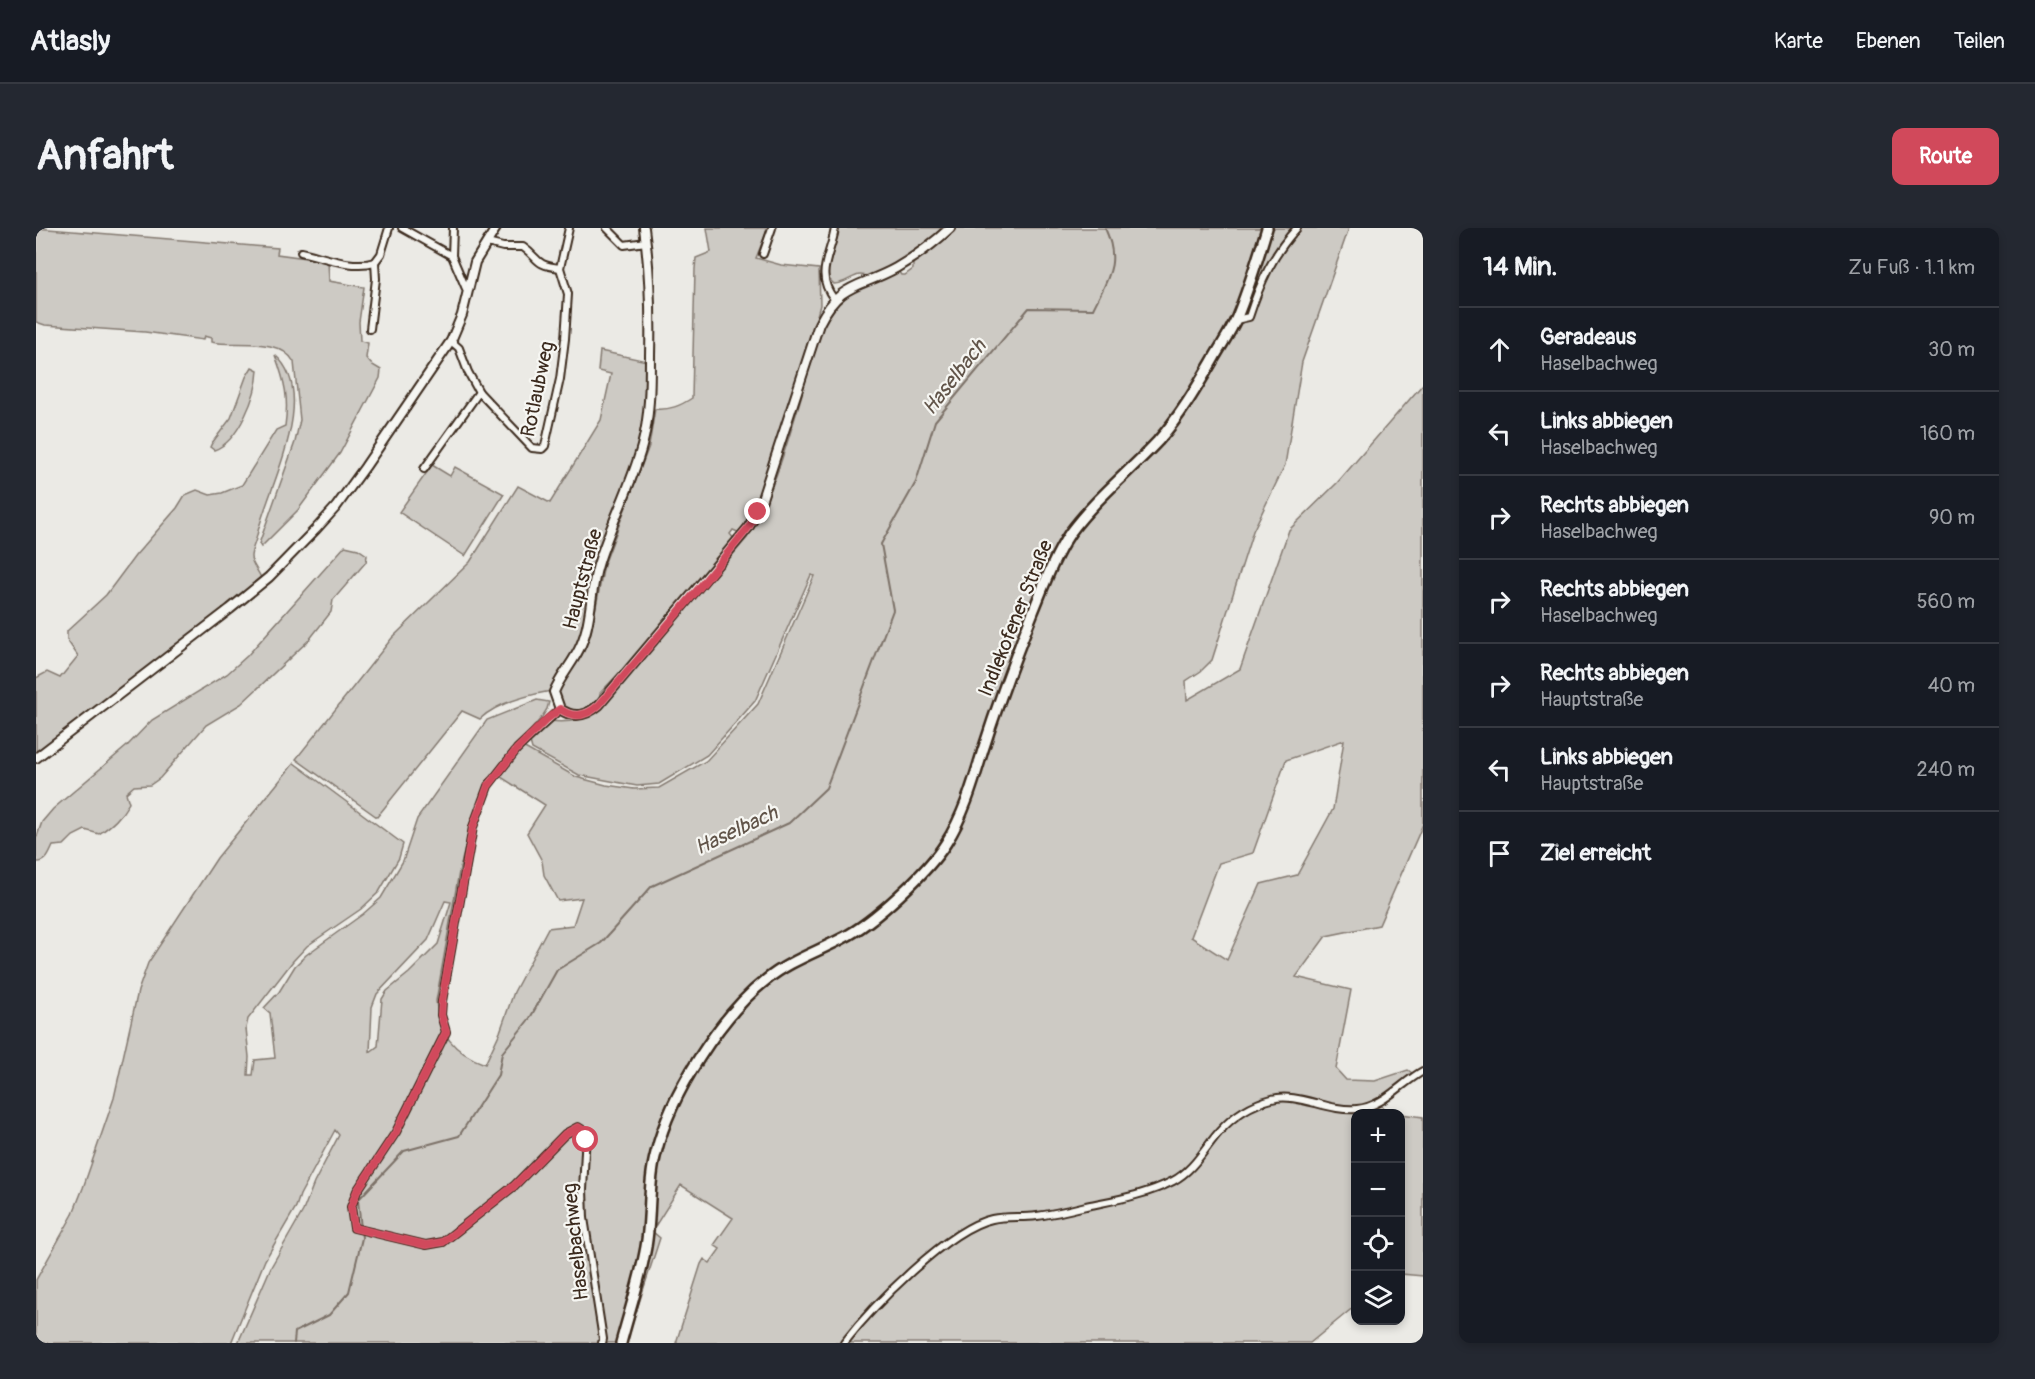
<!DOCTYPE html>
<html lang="de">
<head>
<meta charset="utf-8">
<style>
  :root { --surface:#171b24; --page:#242831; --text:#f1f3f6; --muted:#9ea1a6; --line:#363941; --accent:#d1495b }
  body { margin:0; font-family:Pangolin,sans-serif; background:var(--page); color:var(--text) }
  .controls { position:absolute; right:18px; bottom:18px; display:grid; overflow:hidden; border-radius:12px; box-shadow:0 3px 9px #0003 }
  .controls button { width:54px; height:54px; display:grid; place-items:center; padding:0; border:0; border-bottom:2px solid var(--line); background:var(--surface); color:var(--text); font:30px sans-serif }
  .stop { position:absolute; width:18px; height:18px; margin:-14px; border:4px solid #d1495b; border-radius:50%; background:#fff }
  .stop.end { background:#d1495b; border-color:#fff; box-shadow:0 2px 6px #0008 }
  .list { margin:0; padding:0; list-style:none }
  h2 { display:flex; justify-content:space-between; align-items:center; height:78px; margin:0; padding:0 24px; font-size:26px }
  h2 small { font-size:20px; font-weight:400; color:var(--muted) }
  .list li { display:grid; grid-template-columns:39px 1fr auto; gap:18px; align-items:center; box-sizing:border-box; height:84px; padding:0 24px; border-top:2px solid var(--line) }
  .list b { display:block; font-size:22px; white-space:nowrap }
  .list p { margin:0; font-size:20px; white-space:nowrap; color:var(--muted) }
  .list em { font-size:20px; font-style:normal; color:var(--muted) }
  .icon { flex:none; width:33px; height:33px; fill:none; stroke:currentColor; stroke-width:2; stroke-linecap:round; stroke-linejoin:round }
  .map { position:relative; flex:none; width:1387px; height:1115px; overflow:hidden; border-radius:12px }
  header { display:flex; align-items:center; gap:36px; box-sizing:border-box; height:84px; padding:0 30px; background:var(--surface); border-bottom:2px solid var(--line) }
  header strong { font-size:28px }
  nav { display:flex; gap:33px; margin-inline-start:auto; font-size:21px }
  .intro { display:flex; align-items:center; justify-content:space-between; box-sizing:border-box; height:144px; padding:0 36px }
  h1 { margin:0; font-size:42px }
  .button { padding:15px 27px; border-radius:12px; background:var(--accent); color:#fff; font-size:21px; font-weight:700 }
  main { display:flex; gap:36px; padding:0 36px }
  aside { flex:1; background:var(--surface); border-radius:12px; box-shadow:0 3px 9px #0003 }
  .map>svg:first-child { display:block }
  .green { fill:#cdcac4; stroke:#847a71; stroke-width:1.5; fill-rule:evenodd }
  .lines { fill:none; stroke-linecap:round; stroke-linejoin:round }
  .stream { stroke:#7c7167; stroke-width:2 }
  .minor-casing { stroke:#3b2a1e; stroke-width:10 }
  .tertiary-casing { stroke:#3b2a1e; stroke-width:12 }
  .secondary-casing { stroke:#3b2a1e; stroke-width:14 }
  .minor { stroke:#f6f6f2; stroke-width:6 }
  .tertiary { stroke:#f6f6f2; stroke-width:8 }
  .secondary { stroke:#f6f6f2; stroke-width:9 }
  .route { stroke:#d1495b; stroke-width:8 }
  .labels { text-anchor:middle; stroke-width:4.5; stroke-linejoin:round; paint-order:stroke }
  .street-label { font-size:20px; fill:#3b2a1e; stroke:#f6f6f2 }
  .water-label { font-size:21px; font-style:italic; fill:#615449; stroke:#f6f6f2 }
</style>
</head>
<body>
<header>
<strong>Atlasly</strong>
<nav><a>Karte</a><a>Ebenen</a><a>Teilen</a></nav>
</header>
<div class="intro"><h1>Anfahrt</h1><a class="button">Route</a></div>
<main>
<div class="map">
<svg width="1387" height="1115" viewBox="0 0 1387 1115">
  <rect width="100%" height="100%" fill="#ebeae5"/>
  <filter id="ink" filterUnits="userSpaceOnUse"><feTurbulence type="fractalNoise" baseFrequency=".0167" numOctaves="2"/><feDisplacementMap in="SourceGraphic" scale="12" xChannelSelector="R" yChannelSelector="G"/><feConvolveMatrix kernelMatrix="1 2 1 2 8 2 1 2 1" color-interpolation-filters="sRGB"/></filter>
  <g filter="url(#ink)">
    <g class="green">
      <path d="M0,0L242,20L241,26L292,33L293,53L328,59L323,94L324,113L332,115L330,130L335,136L345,142L344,150L304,225L262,282L225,319L223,316L259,214L264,192L258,134C243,108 200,119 175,114V110L168,108L167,112L109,104L9,97L0,94Z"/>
      <path d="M671,0H732L720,30L745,37L783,41L784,77L763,151L718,285L704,305L697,302L694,306L699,312L589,442L583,445L564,465L563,471L553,482L537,485L525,476L522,467L525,457L546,427L555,404L568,337L613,218L619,181C634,182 644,178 656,170L659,41L660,30L675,24Z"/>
      <path d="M804,0H910C899,11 849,47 834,48C829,49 826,45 820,48C812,51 807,56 798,56L792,50V41Z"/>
      <path d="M920,0H1313L1266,134L1249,237L1217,303L1176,432L1165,443L1150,453L1151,472L1204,441L1253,302L1301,255L1387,156V596L1343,697L1290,708L1260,749L1315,762L1300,841L1310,852L1339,853L1372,842L1376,845L1375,849L1341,873L1351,884L1362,885L1320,886L1319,1078L1274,1115H640L665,1036L668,1031L674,1035L684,1021L678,1017L697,990L645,957L616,1003L624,1010L590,1115H202L235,1039L267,983L278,955L303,907L299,902L264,967L260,979L229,1032L195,1115H0V1052L36,988L47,960L78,870L102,763L112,735L181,630L258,535L367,616L363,630L343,664L325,681L271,718L257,733L212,791L210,800L213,829L212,847H217L219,832L239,830L234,785L228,780L243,764L259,738L270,727L327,686L345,670L367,633L381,591L451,492L501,472L513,474L511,481L506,489L449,556L434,600L423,644L400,773C403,806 417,824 449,836L464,804L478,764L512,700L537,697L546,670L522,673L508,647L506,633L491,605L509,577L465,549L464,545L487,519L540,549L570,557L598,561L623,560L670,533L722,476L778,348L775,347L719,473L671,527L623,556L601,558L543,547L496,521L493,510L514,493C532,495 548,493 563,483L711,310C736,269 750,219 764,173C773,144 780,95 801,74C817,57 841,51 862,43L865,47H869L877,41V34L903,16ZM1308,512L1297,581L1261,647L1225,656L1191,732L1155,709L1183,635L1217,625L1250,532ZM409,673L415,674L402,716L373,745L351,763L346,771L342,818L334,824L336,779L341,766L392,712Z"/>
      <path d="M564,123L611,133L609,179L600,226L575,292L553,367L545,409L534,429L520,449L515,463C492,467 461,475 444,491L426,483L341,589L260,531L356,410L434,334L482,258L514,275L565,192L575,146L562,143Z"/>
      <path d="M239,127C285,167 232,259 221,307C220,313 215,322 215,329C215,335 223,344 225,350L151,410L0,525V450L11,444L24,450L42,428L31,412V403L70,367L99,328L141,280L149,267L161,262L174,267L186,265L206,257L240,202L249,198C253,170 249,154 239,127Z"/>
      <path d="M216,139L222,142C221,166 203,214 178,222L174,219L176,215L195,190L210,149Z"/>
      <path d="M396,237L414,248L419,239L468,266L429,328L363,284Z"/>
      <path d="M309,318L322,321L331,327L330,334L297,372L295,384L273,412L205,476L170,497L124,550L114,557L98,558L90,565L93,575C85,589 76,597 63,606L49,602L37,608L28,617L17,618C13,626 11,635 0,634V611L6,594L17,581L91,518L116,492L191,446L211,428Z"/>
      <path d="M1365,886L1387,889V1048L1365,1046Z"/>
    </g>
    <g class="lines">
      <path class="stream" d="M258,1115L259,1104L293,1087L313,1064L326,1010L322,972L368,923L423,908L462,847L466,825L494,790L521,742L565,715L616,658L753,595L790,560L857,382L845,316L880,254L899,193L993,80L1057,81C1072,50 1085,35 1069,0"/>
      <defs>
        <g id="minor">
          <path d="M366,0L416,28L431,63"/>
          <path d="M571,0L588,17L610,14"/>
          <path d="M451,15L467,19H487C504,31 498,37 524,40"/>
          <path d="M265,24C288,29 316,41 339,34L345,26L353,0"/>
          <path d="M727,26L736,0"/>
          <path d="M416,28L417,0"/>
          <path d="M798,71C778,45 795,28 799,0"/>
          <path d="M1200,92L1213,89C1224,55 1237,26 1261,0"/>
          <path d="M334,101L340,51L339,34"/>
          <path d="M415,113L423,120L432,144L443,164L496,220L506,221L509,218L524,151L529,111L532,66L524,40L533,0"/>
          <path d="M388,241L443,164"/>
          <path d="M524,481L481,521L452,558L437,599L406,773L405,787L410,804L360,904L321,963L315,979L318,1000L390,1017L407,1014L478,958L529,906L542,899L550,904L547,962L548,990L567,1111L566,1115"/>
          <path d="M808,1115C835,1080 912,1000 956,991C970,988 986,990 1001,988C1017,986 1034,982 1050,978C1079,972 1110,967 1137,953C1158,942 1168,921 1183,904C1197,888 1216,876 1236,871C1261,864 1293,884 1321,881C1347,879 1365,855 1387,843"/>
        </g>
        <g id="tertiary">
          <path d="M608,0C614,42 615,84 614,127C614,158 614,188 606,218C595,259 574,297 562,337C554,363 556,392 545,417C538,434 525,447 518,464L524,481C538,491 550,488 563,477L712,300L722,283L783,96C804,54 824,60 860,40C879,29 898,15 914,0"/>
          <path d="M0,530L194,381L233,349L280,301L300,279L329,239L415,113L426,87L439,34L460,0"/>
        </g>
        <path id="secondary" d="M585,1115C593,1085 603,1055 609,1024C616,992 611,957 620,925C634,867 684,788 730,752C753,733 781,724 807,710C837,695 892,644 910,615C928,587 937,555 947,522C962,475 979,429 997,384C1008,357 1018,329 1034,305C1060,270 1093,244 1122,213C1145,187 1161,159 1178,130C1186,116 1195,103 1201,89C1213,60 1222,30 1231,0"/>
      </defs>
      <use href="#minor" class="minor-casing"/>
      <use href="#tertiary" class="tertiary-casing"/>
      <use href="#secondary" class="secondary-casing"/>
      <use href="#minor" class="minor"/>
      <use href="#tertiary" class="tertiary"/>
      <use href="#secondary" class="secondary"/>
    </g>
  </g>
  <g class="lines" filter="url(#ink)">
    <path class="route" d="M550,912V904L542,899L529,906L478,958L407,1014L390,1017L318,1000L315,979L321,963L360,904L410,804L405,787L406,773L437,599L452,558L481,521L511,491L524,481C538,491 551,488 563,477L664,359L712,300L722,284"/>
  </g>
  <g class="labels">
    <g class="street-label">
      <text transform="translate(501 161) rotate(-78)" y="7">Rotlaubweg</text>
      <text transform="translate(546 351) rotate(-75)" y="7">Hauptstraße</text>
      <text transform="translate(979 390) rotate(-68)" y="7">Indlekofener Straße</text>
      <text transform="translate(539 1014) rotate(-96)" y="7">Haselbachweg</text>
    </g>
    <g class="water-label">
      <text transform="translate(918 149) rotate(-52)" y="7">Haselbach</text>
      <text transform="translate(700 602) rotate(-25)" y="7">Haselbach</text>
    </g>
  </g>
</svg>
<div class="controls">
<button>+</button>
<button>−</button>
<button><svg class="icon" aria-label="locate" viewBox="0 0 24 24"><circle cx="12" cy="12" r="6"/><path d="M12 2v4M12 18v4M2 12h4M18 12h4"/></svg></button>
<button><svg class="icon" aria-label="layers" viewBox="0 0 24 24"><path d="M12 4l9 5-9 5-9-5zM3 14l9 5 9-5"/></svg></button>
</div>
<div class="stop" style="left:550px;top:912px"></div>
<div class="stop end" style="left:722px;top:284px"></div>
</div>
<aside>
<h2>14 Min.<small>Zu Fuß · 1.1 km</small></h2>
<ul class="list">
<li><svg class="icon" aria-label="ahead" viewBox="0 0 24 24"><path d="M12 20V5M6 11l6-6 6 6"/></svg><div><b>Geradeaus</b><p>Haselbachweg</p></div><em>30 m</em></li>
<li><svg class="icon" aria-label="left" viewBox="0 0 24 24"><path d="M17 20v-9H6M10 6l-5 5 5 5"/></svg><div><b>Links abbiegen</b><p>Haselbachweg</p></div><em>160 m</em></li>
<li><svg class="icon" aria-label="right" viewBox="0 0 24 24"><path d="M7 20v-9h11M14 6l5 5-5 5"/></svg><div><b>Rechts abbiegen</b><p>Haselbachweg</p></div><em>90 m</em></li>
<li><svg class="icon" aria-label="right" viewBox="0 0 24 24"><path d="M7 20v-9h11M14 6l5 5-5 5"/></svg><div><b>Rechts abbiegen</b><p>Haselbachweg</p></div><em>560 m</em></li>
<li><svg class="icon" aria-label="right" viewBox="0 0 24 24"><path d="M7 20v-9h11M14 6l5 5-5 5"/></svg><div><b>Rechts abbiegen</b><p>Hauptstraße</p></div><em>40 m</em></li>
<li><svg class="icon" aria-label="left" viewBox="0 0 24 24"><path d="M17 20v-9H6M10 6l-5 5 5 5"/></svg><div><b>Links abbiegen</b><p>Hauptstraße</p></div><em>240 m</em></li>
<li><svg class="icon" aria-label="arrive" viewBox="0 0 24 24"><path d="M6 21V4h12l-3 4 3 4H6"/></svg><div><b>Ziel erreicht</b></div></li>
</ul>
</aside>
</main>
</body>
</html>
